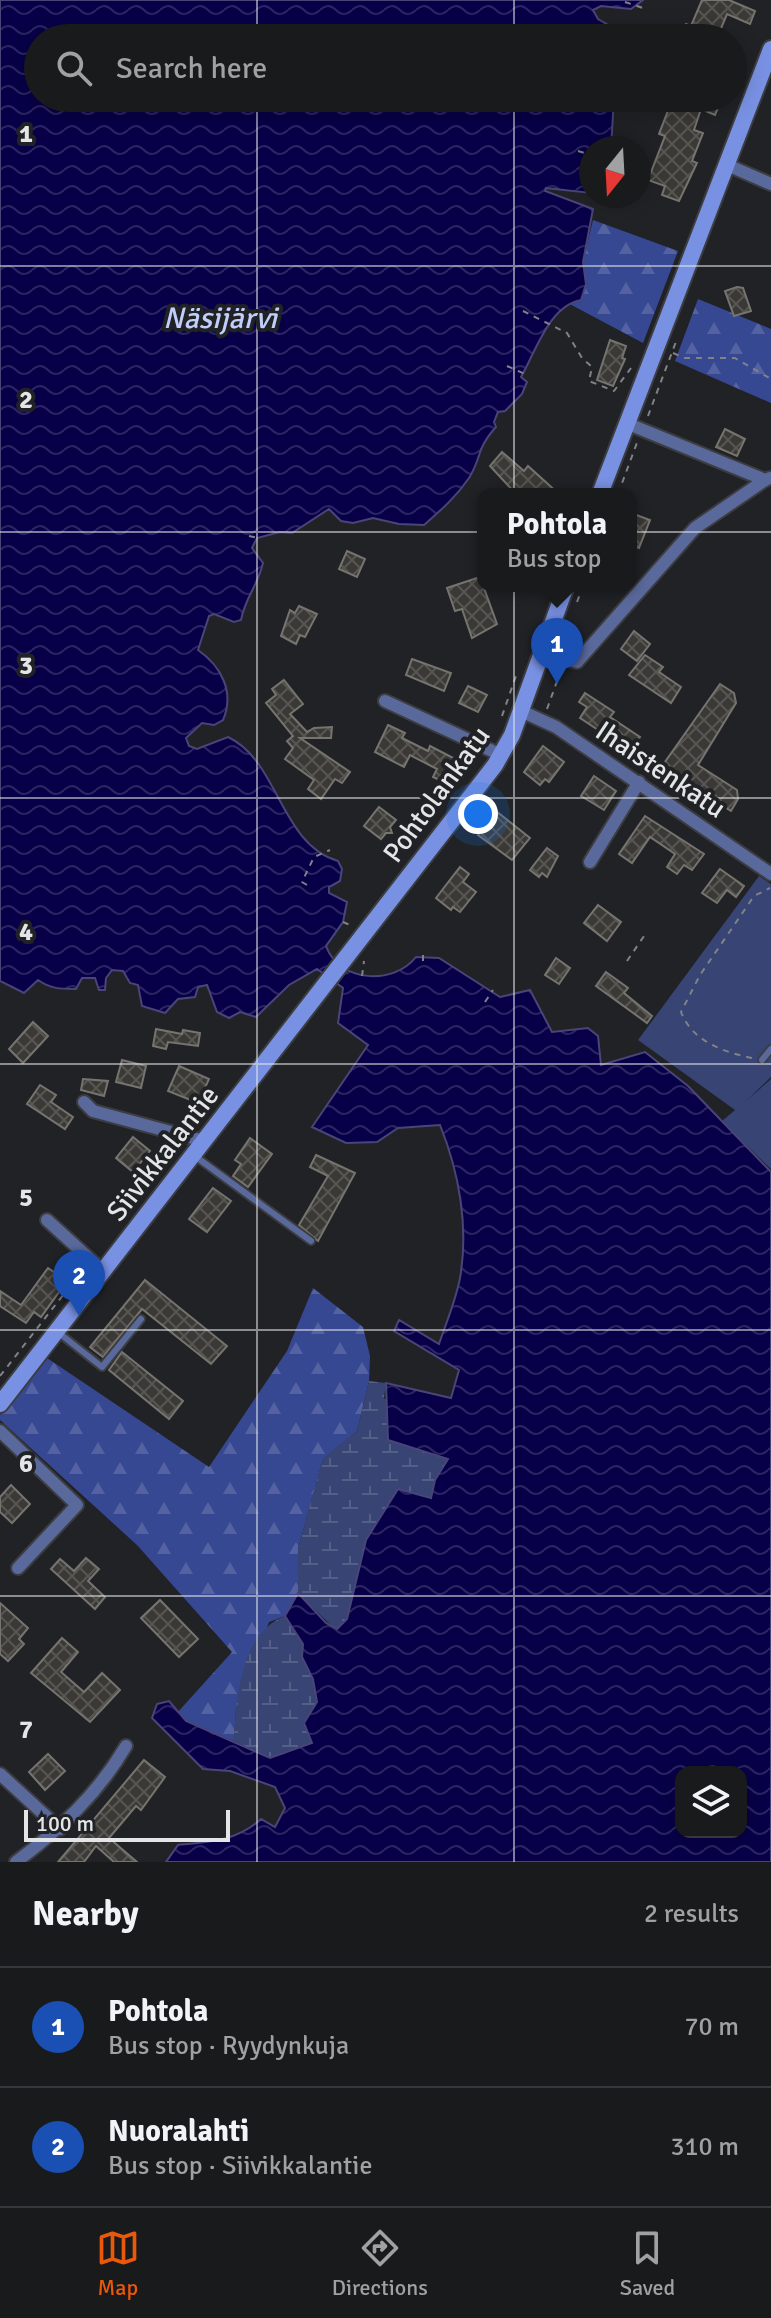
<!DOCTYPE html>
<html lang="en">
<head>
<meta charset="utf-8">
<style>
  :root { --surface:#191a1c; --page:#262729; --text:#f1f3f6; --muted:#9fa1a3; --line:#37383b; --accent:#ea580c }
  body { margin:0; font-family:Signika,sans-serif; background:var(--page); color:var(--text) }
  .controls { position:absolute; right:24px; bottom:24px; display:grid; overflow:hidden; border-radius:16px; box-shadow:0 4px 20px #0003 }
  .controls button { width:72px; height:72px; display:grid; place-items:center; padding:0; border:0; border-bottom:2px solid var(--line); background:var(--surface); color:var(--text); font:40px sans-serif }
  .compass { position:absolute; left:579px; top:136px; width:72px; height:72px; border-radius:50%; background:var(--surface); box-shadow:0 4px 20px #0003; rotate:198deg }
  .scale { position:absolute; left:24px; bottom:20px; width:206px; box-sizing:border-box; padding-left:8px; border:4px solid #e4e5e7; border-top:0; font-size:22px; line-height:28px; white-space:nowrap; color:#e4e5e7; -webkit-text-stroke:6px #212226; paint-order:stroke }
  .you { position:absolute; left:478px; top:814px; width:28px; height:28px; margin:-20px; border:6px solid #fff; border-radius:50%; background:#1a73e8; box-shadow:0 0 0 12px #1a73e833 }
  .badge { display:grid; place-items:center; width:52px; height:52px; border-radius:50%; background:var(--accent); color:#fff; font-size:26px; font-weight:700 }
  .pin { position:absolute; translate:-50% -66px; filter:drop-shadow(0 2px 4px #0008) }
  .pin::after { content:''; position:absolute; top:42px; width:28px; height:24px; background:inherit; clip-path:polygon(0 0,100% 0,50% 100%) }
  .popup { position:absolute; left:477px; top:488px; width:160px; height:104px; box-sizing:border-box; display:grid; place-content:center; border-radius:16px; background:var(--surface); filter:drop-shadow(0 2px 6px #0005); font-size:26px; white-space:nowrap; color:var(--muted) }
  .popup b { font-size:30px; color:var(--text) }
  .popup::after { content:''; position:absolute; left:50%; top:100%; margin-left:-16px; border:16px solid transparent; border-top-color:var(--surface) }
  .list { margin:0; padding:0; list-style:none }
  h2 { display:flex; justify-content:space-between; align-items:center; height:104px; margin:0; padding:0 32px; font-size:34px }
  h2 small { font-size:26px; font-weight:400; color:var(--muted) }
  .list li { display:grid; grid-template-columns:52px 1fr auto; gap:24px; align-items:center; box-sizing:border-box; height:120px; padding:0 32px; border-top:2px solid var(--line) }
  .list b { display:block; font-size:30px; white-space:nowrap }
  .list p { margin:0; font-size:26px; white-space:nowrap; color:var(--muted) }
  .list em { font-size:26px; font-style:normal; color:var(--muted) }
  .icon { flex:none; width:44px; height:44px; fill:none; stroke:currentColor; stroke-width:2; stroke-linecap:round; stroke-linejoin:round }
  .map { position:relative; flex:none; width:771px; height:1862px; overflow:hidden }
  .search { position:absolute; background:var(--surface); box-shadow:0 4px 20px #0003; left:24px; right:24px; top:24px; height:88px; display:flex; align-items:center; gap:20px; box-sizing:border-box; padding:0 28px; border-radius:44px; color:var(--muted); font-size:30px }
  .sheet { height:344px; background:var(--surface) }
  nav { display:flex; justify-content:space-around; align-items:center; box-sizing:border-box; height:112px; border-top:2px solid var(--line); background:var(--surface); font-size:22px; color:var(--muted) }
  nav a { display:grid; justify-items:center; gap:4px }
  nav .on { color:var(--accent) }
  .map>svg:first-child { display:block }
  .green { fill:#374474 }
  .forest { fill:url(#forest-firs) }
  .wetland { fill:url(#wetland-marsh) }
  .water { fill:url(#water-waves); stroke:#494578; stroke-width:2; fill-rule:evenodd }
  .building { fill:url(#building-cross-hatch); stroke:#76746f; stroke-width:2 }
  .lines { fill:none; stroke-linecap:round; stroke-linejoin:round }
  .service-casing { stroke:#3c3d41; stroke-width:10 }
  .minor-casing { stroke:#3c3d41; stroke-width:16 }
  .secondary-casing { stroke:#3c3d41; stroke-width:20 }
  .path { stroke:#818285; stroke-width:2; stroke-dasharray:6 6; stroke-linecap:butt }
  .service { stroke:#5a699c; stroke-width:6 }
  .minor { stroke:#5a699c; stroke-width:12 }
  .secondary { stroke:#7991e3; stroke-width:16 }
  .grid { fill:none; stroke:#e4e5e7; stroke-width:2; stroke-opacity:0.55 }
  .labels { text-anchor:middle; stroke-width:8; stroke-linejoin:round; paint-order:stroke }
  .street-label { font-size:28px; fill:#e4e5e7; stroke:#212226 }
  .water-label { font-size:30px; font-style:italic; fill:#c0cef9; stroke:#212226 }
  .grid-label { font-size:26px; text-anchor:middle; font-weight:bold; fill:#e4e5e7; stroke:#212226; stroke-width:8; stroke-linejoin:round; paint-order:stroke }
</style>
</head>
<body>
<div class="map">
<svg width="771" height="1862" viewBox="0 0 771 1862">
  <defs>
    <pattern id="forest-firs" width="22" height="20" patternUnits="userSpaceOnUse" patternTransform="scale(2)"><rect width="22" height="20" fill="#374893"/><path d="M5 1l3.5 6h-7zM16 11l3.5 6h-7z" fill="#5462a2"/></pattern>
    <pattern id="wetland-marsh" width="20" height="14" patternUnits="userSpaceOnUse" patternTransform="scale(2)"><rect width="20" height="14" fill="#374474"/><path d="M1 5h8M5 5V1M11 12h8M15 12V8" fill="none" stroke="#545f88"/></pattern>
    <pattern id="water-waves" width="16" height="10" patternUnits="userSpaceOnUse" patternTransform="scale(2)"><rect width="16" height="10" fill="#070048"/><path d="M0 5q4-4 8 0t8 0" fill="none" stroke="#2b2562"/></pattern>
    <pattern id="building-cross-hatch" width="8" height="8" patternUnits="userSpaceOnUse" patternTransform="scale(2)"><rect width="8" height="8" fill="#3b3935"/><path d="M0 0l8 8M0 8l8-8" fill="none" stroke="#575652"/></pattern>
  </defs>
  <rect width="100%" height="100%" fill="#212226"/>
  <path class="green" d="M759,876L771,884V1077L746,1101L771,1079V1169L722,1121L735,1110L638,1040Z"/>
  <g class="forest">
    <path d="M593,220L678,251L643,343L566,302L581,300L586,285L583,262Z"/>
    <path d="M698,299L771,329V403L675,361Z"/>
    <path d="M313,1288L363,1327L370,1356L369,1381L357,1431L323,1459L298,1549V1593L285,1616L269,1622L236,1709L234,1741L186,1721L178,1712L232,1652L137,1545L0,1420V1415L47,1358L209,1467L287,1351Z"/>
  </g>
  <g class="wetland">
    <path d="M369,1381L386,1383L384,1398L448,1459L435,1480L431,1498L398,1490L366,1540L347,1620L336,1630L298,1593V1549L323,1458L357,1431Z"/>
    <path d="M285,1616L303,1644L302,1657L313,1679L317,1702L312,1743L270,1758L234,1741C236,1699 240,1633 285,1616Z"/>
  </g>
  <path class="water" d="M0,0H643L631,9L601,6L593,10L598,19L617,30V38H38V98H614L611,148H591V193L546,188L545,191L593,209L583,262L586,284L581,300C549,306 536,351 521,377L527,382L522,394L505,411L498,412L494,422L496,427C476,449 482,457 469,478C456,497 441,510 424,525L399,524L373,518L353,523L341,521L329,509L292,533L280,532L257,538L252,548L263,563C258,585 245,598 241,620L234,622L214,614L209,616L198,650C221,666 235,692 223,720L214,725L202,723L186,738L189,746L197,749L228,737C279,761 280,844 338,861L342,869L340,881L329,887V893L347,902L343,922L326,946C339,982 393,986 416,957L439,958L500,997L530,990L552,1032L588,1028L598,1036L601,1065L645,1052L688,1086L771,1172V1862H166L178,1845C209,1842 237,1841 261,1819L275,1827L285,1808L275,1787L230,1771L203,1769L152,1718L157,1704L169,1701L186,1721L270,1758L312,1743L304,1723L317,1702L313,1679L302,1657L303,1644L285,1616L298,1593L326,1623L337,1629L347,1619L366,1540L398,1489L431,1498L435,1480L448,1459L388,1440L386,1383L451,1398L459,1370L394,1331L399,1320L439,1344C446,1323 456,1300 460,1278C469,1227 459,1172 440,1125L398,1128L377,1142L346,1143L312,1127L368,1045L338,1023L343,988L317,969L289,985L256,1017L240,1012L229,1018L217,1012L207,985L198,987L195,997L178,999L165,1013L142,1006L138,985L130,983L123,971L112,970L106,978L105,990H99L95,978H82L76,989C60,989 51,989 38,980L24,993L0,981ZM681,1772H741V1832H681Z"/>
  <g class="building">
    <path d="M702,0H729L755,11L750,24L727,14L717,38H680L686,24L691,26Z"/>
    <path d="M673,98H722L715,115L701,109L694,130L703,133L692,161L697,163L679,201L662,195L665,186L648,180L665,136L659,134Z"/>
    <path d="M737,287L743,288L751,311L734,316L725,291Z"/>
    <path d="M610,340L626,346L622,358L625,359L613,386L597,380Z"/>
    <path d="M725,429L745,439L737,456L716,447Z"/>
    <path d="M502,452L524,471L528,466L559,494H516L490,466Z"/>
    <path d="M631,513L650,520L639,548L631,545Z"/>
    <path d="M347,551L365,559L357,577L339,569Z"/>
    <path d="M480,577L497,624L472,638L462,609L455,611L447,588Z"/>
    <path d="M299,606L317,614L305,637L300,635L296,644L281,636L290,610L295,613Z"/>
    <path d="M634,631L650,644L637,661L621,649Z"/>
    <path d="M645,655L663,667L659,672L681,687L671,703L629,675Z"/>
    <path d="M412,659L451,673L444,691L406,675Z"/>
    <path d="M284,680L303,704L290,714L307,732L314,728L332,727L331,738H300L350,772L342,783L335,779L321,799L308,789L314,780L285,759L293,748L287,741L293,736L266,703L276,695L272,689Z"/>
    <path d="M720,684L734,693L736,703L698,765L737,790L738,799L731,811L660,769Z"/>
    <path d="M468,686L487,695L478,712L459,703Z"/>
    <path d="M585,693L614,712L610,717L640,737L630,751L580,718L587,707L579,702Z"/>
    <path d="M388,725L405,733L402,738L428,751L430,746L459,761L448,784L433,777L437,769L410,755L404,767L375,752Z"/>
    <path d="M543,746L564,762L549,782L545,779L540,785L524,772Z"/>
    <path d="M594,776L616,791L604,810L581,796Z"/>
    <path d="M379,807L396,820L390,827L392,833H386L381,839L364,826Z"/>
    <path d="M496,811L530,838L512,860L478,835Z"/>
    <path d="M645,816L704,854L692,870L684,865L677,874L667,867L675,854L650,837L632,863L619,854Z"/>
    <path d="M547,848L558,856L547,877L542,873L539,877L530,870Z"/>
    <path d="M460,867L469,874L463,882L476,892L460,912L453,907L451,910L436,898Z"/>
    <path d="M720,869L744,886L736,897L727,890L717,903L702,893Z"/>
    <path d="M598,905L621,922L607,941L584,923Z"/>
    <path d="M556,958L570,968L559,984L545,975Z"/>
    <path d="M606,972L628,988L624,993L652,1016L647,1023L596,986Z"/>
    <path d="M33,1022L48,1036L23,1063L9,1049Z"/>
    <path d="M156,1029L182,1034L183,1030L200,1033L198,1046L168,1042L166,1049L153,1046Z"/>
    <path d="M122,1060L146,1066L141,1088L116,1082Z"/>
    <path d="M179,1066L209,1079L198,1103L168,1091Z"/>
    <path d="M83,1079L108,1081L104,1096L81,1090Z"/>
    <path d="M40,1085L56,1095L51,1102L73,1117L65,1129L27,1104Z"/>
    <path d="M133,1137L150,1151L133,1172L116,1158Z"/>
    <path d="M250,1138L272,1154L248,1187L233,1176L241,1164L235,1160Z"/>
    <path d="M316,1155L355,1173L318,1241L299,1225L328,1176L310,1167Z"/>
    <path d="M213,1188L231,1201L207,1232L189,1219Z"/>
    <path d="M48,1268L67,1281L41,1317L34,1312L26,1323L0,1306V1291L21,1305Z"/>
    <path d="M145,1280L227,1346L211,1364L142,1309L103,1357L90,1347Z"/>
    <path d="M122,1352L183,1401L169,1419L109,1370Z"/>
    <path d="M11,1485L30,1504L12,1523L0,1512V1497Z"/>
    <path d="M86,1558L99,1569L88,1581L105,1597L95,1609L51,1569L60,1559L74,1571Z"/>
    <path d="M160,1600L198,1639L179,1657L141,1618Z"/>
    <path d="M0,1603L28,1628L19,1639L24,1644L8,1661L0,1654Z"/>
    <path d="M62,1638L78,1652L61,1672L84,1692L102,1673L120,1690L90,1722L31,1673Z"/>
    <path d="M48,1754L65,1771L45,1790L29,1772Z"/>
    <path d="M144,1760L165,1777L141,1810L136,1806L109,1838L137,1862H114L96,1846L84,1862H58Z"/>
  </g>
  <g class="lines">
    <defs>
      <g id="service">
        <path d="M762,1060L771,1049"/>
        <path d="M196,1157L311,1241"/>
        <path d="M59,1333L102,1367L141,1319"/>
      </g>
      <g id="minor">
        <path d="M725,164L771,184"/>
        <path d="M626,423L765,480L770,478"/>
        <path d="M542,653L577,662L695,528L765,480"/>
        <path d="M385,701L501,755"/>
        <path d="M521,711L556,727L771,874"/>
        <path d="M590,862L639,782"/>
        <path d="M84,1102L93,1111L204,1141"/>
        <path d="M47,1220L103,1271"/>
        <path d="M0,1431L77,1505L18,1568"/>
        <path d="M0,1774L60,1829"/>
        <path d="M16,1862C60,1829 97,1795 126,1746"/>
      </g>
      <g id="secondary">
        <path d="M600,494L771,49"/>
        <path d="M0,1404L495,765L512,735L566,586"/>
      </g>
    </defs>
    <use href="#service" class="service-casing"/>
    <use href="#minor" class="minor-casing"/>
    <use href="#secondary" class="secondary-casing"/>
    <g class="path">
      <path d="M625,2L643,8"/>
      <path d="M581,100L613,109"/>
      <path d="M578,151L591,155"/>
      <path d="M523,311L567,333L582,358L592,367L589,381L614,391L631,368"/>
      <path d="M673,353L685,358H735L771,379"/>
      <path d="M507,366L527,375"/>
      <path d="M648,416L677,339"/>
      <path d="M618,494L638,440"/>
      <path d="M249,536L259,538"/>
      <path d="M577,602L583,586"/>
      <path d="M547,709L560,673"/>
      <path d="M502,716L517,673"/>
      <path d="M307,885L302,882L314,857L330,850"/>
      <path d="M343,922L352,926"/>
      <path d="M423,955V966"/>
      <path d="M627,961L644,936"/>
      <path d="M362,976L364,961"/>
      <path d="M485,1002L493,990"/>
      <path d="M752,1058C723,1052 692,1041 681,1012L700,975L754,896L770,888"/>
      <path d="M0,1376L81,1272"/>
    </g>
    <use href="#service" class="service"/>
    <use href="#minor" class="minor"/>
    <use href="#secondary" class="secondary"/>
  </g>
  <path class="grid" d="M257,0V38M514,0V38M257,98V1862M514,98V1862M0,266H771M0,532H771M0,798H771M0,1064H771M0,1330H771M0,1596H771"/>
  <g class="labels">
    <g class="street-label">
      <text transform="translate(661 769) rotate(34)" y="10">Ihaistenkatu</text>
      <text transform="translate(436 794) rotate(-54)" y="10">Pohtolankatu</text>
      <text transform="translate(162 1153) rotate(-52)" y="10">Siivikkalantie</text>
    </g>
    <g class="water-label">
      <text x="220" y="328">Näsijärvi</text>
    </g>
  </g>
  <g class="grid-label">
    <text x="26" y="142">1</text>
    <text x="26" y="408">2</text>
    <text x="26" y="674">3</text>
    <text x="26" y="940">4</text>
    <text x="26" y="1206">5</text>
    <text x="26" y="1472">6</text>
    <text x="26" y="1738">7</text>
  </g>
</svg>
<div class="controls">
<button><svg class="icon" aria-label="layers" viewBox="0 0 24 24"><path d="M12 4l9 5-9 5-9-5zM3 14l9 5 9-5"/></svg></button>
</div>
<svg class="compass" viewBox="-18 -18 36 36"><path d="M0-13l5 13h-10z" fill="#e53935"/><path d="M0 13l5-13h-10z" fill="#9fa1a3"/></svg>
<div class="scale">100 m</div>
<div class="you"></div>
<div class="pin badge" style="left:557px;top:684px;background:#1a4fb4">1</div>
<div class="popup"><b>Pohtola</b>Bus stop</div>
<div class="pin badge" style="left:79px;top:1316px;background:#1a4fb4">2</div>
<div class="search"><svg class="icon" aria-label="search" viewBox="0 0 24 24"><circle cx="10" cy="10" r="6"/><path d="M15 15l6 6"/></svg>Search here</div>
</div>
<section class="sheet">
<h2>Nearby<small>2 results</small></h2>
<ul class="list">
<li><span class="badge" style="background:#1a4fb4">1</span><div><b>Pohtola</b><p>Bus stop · Ryydynkuja</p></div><em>70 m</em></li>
<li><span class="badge" style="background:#1a4fb4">2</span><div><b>Nuoralahti</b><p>Bus stop · Siivikkalantie</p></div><em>310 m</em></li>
</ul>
</section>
<nav>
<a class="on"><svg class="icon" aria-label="map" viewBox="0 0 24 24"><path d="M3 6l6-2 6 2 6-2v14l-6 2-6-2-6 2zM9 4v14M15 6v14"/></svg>Map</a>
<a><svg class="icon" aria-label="directions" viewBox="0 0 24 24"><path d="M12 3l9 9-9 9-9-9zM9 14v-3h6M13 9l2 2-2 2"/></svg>Directions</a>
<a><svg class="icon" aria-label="saved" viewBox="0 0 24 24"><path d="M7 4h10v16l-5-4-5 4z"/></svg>Saved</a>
</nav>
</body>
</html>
